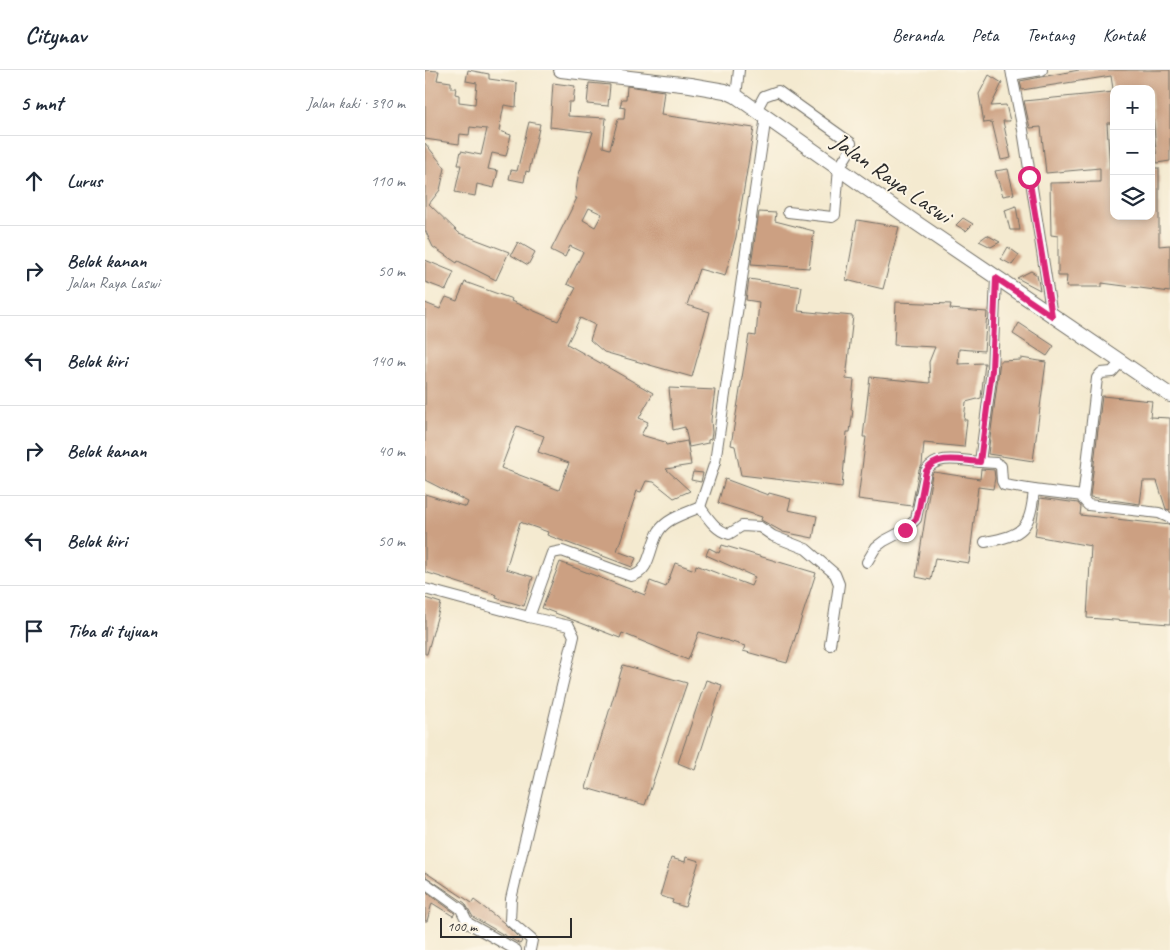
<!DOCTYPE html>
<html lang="id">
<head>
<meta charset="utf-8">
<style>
  :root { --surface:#fff; --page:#f2f2f3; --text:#1f2937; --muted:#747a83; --line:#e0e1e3 }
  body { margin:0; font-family:Caveat,sans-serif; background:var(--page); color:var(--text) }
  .controls { position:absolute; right:15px; top:15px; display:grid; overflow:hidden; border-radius:10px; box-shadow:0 2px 8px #0003 }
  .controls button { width:45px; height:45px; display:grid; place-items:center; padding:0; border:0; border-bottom:1px solid var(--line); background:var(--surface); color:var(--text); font:25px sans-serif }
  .scale { position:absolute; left:15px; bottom:12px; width:132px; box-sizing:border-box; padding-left:5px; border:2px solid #2b2b2b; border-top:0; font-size:14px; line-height:18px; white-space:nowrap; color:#2b2b2b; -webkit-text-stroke:4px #fcf5e5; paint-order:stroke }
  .stop { position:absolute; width:15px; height:15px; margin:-11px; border:4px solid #db2777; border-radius:50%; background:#fff }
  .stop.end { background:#db2777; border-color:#fff; box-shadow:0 1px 5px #0008 }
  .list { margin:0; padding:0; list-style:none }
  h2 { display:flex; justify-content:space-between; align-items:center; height:65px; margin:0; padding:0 20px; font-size:21px }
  h2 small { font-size:16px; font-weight:400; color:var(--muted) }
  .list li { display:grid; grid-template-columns:32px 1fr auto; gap:15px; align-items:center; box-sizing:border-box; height:90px; padding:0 20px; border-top:1px solid var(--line) }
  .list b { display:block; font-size:19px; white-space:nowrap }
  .list p { margin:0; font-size:16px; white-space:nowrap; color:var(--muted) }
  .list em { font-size:16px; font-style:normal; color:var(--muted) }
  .icon { flex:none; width:28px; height:28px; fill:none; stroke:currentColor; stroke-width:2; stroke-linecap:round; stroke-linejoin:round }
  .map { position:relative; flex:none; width:745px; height:880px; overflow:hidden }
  header { display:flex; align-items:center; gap:30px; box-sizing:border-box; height:70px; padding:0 25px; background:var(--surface); border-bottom:1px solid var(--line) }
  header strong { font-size:24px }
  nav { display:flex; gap:28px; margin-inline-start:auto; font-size:18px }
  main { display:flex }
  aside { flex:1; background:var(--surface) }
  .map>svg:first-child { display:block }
  .building { fill:#cca082; fill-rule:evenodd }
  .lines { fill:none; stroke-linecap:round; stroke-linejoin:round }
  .minor-casing { stroke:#716e65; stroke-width:12 }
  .major-casing { stroke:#716e65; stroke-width:16 }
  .minor { stroke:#fff; stroke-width:10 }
  .major { stroke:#fff; stroke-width:14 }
  .route { stroke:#db2777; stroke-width:6 }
  .labels { text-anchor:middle; stroke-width:4; stroke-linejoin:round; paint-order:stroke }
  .street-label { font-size:24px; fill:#2b2b2b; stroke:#fcf5e5 }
</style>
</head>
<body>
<header>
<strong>Citynav</strong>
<nav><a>Beranda</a><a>Peta</a><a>Tentang</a><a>Kontak</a></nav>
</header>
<main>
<aside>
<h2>5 mnt<small>Jalan kaki · 390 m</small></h2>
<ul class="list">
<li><svg class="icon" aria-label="ahead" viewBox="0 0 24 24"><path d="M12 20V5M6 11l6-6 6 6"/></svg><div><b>Lurus</b></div><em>110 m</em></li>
<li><svg class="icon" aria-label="right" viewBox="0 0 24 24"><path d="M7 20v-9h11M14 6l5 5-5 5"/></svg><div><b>Belok kanan</b><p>Jalan Raya Laswi</p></div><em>50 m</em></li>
<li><svg class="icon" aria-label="left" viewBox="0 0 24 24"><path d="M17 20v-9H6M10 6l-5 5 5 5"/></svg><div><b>Belok kiri</b></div><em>140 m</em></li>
<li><svg class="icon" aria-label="right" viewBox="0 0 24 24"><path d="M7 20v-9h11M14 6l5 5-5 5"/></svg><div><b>Belok kanan</b></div><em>40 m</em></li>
<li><svg class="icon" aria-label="left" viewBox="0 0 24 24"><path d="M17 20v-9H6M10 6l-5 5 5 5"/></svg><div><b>Belok kiri</b></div><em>50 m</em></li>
<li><svg class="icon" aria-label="arrive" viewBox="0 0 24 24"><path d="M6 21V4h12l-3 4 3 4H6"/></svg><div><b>Tiba di tujuan</b></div></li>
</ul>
</aside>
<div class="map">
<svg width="745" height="880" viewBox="0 0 745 880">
  <rect width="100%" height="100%" fill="#fcf5e5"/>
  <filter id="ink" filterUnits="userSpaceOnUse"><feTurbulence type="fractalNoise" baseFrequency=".02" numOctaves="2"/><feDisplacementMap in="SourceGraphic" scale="10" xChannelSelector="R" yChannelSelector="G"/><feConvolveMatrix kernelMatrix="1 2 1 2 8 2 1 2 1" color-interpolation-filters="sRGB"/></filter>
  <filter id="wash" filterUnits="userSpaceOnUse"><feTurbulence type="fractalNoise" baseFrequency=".0096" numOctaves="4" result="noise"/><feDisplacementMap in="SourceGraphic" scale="20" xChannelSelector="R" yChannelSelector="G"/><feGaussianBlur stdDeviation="1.12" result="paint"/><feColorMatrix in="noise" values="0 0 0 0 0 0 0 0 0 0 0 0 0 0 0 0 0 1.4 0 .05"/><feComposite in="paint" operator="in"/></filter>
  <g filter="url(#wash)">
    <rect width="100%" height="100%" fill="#f4ead0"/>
    <g id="blocks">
      <g class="building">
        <path d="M0,0L14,1L12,10L26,12V18H31L30,24L34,25V32L50,34L52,13L41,11L43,0L64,4V9L92,13L91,37L79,35L74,61L86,65L81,86L67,83L63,99L73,101L69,118L52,114L50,126L30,122L36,95H33L36,81L56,85L62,59L45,57L44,65L35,64L34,74L0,69Z"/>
        <path d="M654,0H745V91L732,93L726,19H688L686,6L597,20L595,11Z"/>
        <path d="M564,5L577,13L566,36L581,35L585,51H578L586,88L576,90L567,52L559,53L554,24Z"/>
        <path d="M128,13L150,16L148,32H144L143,46L181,48L178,77L185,79L193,49H199L200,38L195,37L197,29H201L202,16L239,21L236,45L329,58L311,167L300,206L274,199L262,235L285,242L267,307L179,282L165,270L170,255L155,248L142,274L228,323L214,348L223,352L216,365L240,372L241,375L262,371L266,395L241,399L265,421L249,428L229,412L221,411L216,422L212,421L192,481L211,488L207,497L122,465L123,462L95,452L81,499L108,507L99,536L71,528L72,525L0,502V424L41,437L43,432L0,410V233L15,239L21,227L32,231L40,212L87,229L86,231L133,251L151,218L142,214L158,182L145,176L140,187L126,180L152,128H150L153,107L168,62L125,57ZM164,138L177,144L170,157L158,150ZM92,356L119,366L113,382L144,393L134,420L76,398Z"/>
        <path d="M164,13L185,15L183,36L162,34Z"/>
        <path d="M689,22V53H682L685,100L689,99V146H726V98H734V176L745,175V222L677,213V217H641L642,206H633V166L626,165L625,113L675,112V98L621,103L616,57L605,58L599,31Z"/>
        <path d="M104,52L115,54L104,102L101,101L99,112L84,109L86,100L92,101Z"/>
        <path d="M0,73L20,98L15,120L4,134L34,163L84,182L71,210L33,191L32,193L8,177L0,160Z"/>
        <path d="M583,99L589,124L578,126L570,101Z"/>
        <path d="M591,136L595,160H585L580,140Z"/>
        <path d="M334,142L351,143L350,151L389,161L384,198L326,194Z"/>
        <path d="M538,148L548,154L541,161L531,155Z"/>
        <path d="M432,150L474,157L458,219L421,210Z"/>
        <path d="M562,165L575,172L566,177L554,171Z"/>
        <path d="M93,172L110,182L103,195L86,185Z"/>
        <path d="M583,177L594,185L587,195L576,189Z"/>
        <path d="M0,190L29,202L21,220L0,212Z"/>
        <path d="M606,201L612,205L615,220L592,208Z"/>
        <path d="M324,209L377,217L373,241L428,246L421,309L429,310L426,340H428L425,362H422L417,417L316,405L310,376L306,375L324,265L331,266L334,232L321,230Z"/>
        <path d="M471,232L526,234L525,239L562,242L559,281L534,279L533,294L560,293L556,328L541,332L539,350H542L539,377L499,373L497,395L494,400L487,436L433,429L441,367H438L445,307L505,313L504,292L510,277L469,275Z"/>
        <path d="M594,253L629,276L622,286L588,264Z"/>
        <path d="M596,288L621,292L608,391L563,384L575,291L596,290Z"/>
        <path d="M244,318L290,320L286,350L287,362L286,369L283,370V373L264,377L260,357L248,360Z"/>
        <path d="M677,326L727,331L725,347L745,348V440L741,439L732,411H718L715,434L665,427Z"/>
        <path d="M556,399L569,400L570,408L568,419L553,417L544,493L510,488L506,510L491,507L507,404L509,402L555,409Z"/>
        <path d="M268,402L278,403L276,412L266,410Z"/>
        <path d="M300,409L343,425L344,423L366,429L363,440L392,446L388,468L358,462L336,450L337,447L293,433Z"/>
        <path d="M615,428L653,433L656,437L655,445L745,455V554L662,548L666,476L610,466Z"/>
        <path d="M297,475L391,503L362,593L318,581L320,576L274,562L263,590L197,563L195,568L117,538L135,492L220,525L225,511L241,517L250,493L270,500L271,495L326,516L330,507L281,485L284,478L294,483Z"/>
        <path d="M0,528L16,533L2,584H0Z"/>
        <path d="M198,595L262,613L220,735L161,718Z"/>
        <path d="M281,610L297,615L270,700L253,693Z"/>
        <path d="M261,787L274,791L260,837L247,833L248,830L235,826L246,788L260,792Z"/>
        <path d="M0,802L47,833L49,830L78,852L97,871L95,874L48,847L40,833L0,806Z"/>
        <path d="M0,821L30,843L28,846L7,833L2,851H0Z"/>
      </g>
    </g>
  </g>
  <g filter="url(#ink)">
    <use href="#blocks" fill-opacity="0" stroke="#716e65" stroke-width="1"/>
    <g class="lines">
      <defs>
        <g id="minor">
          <path d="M586,0L598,60L627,246"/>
          <path d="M587,5L617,0"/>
          <path d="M311,26L314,0"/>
          <path d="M332,39L339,26L353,21L426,73L425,80L414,98L410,145L407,147L363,142"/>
          <path d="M695,293L687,302L676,303L672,308L658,429L663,435L734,443L745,448"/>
          <path d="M555,392L571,393L576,396L577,411L579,415L609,420"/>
          <path d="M275,437C283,448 291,461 304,464L317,456L335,457L348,466L381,479L410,504L414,514L405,575"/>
          <path d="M560,472C599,465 605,459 609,420L658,426"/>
          <path d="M442,492L451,477L459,471L480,460L491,449L501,401C512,383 537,391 555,392L567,300L571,208"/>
          <path d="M0,519L104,547L127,483L137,481L206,506C226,503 224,476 234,461C242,448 262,443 275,437L290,392L341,46"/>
          <path d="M104,547L144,556L149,566L86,829L85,851L107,870L105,880"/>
          <path d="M0,813L36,839L43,853L91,880"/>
        </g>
        <path id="major" d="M136,0L265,15L300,21L311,26L484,148L745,325"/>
      </defs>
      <use href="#minor" class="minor-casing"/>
      <use href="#major" class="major-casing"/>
      <use href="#minor" class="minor"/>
      <use href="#major" class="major"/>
    </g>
  </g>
  <g class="lines" filter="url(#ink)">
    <path class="route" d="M480,460L491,449L493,443L501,401C512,383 537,391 555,392L567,300L571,208L627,246L604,107"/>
  </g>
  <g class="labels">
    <g class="street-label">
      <text transform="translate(467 108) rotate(35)" y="8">Jalan Raya Laswi</text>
    </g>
  </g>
</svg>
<div class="controls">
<button>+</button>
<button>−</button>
<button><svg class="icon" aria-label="layers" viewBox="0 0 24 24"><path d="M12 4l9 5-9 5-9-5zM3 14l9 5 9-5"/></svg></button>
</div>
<div class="scale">100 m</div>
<div class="stop" style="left:604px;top:107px"></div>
<div class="stop end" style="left:480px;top:460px"></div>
</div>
</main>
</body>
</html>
